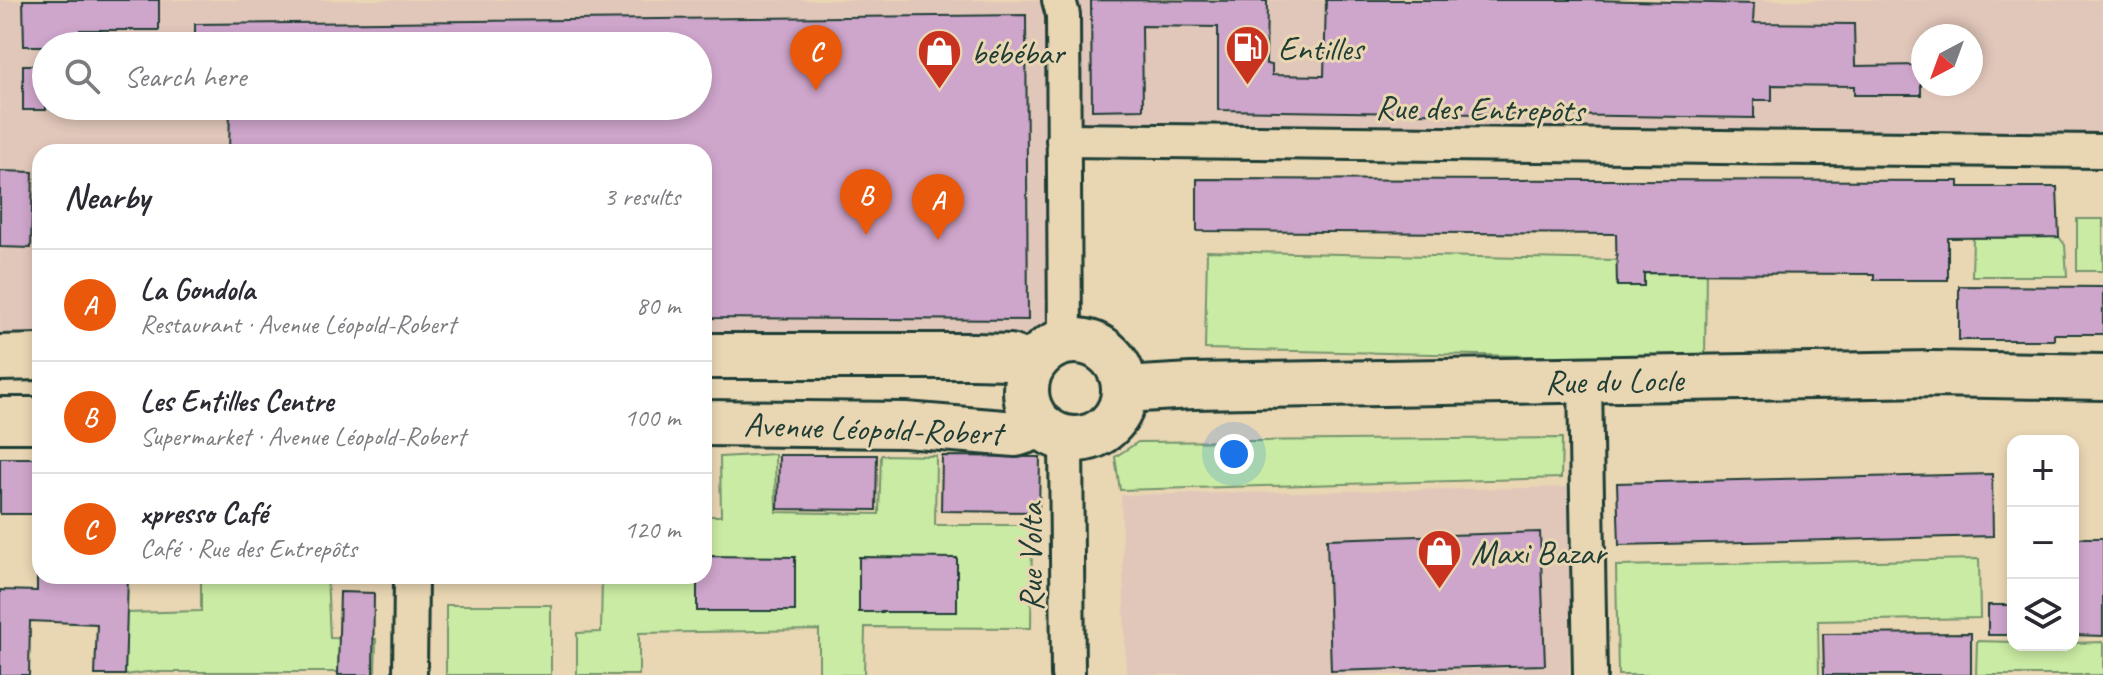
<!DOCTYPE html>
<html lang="en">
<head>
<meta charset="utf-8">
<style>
  :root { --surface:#fff; --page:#f2f2f3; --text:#2b2b33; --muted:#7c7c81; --line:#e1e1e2; --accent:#ea580c }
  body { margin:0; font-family:Caveat,sans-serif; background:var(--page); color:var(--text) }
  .controls { position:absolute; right:24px; bottom:24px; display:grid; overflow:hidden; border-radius:16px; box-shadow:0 4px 12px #0003 }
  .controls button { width:72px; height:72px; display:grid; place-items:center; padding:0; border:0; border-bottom:2px solid var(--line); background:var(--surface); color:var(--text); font:40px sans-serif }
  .compass { position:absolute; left:1911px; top:24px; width:72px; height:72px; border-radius:50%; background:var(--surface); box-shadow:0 4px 12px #0003; rotate:221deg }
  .you { position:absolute; left:1234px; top:454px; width:28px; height:28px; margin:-20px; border:6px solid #fff; border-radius:50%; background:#1a73e8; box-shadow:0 0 0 12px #1a73e833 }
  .badge { display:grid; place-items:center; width:52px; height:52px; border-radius:50%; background:var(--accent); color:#fff; font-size:26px; font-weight:700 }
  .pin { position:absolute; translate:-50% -66px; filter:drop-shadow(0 2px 4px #0008) }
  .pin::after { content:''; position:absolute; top:42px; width:28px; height:24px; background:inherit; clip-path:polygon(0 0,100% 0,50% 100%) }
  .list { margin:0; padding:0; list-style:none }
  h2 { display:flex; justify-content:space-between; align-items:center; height:104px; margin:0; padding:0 32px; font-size:34px }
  h2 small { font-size:26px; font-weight:400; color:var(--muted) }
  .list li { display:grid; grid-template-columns:52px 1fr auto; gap:24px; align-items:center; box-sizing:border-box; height:112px; padding:0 32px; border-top:2px solid var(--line) }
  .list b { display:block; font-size:30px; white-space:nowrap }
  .list p { margin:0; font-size:26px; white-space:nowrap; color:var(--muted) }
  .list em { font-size:26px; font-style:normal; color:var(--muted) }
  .icon { flex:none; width:44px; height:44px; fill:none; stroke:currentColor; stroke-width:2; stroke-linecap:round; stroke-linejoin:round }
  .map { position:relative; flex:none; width:2103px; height:675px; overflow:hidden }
  .search { position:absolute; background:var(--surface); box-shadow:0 4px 12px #0003; left:32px; top:32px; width:680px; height:88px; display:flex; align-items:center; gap:20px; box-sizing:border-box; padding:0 28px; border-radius:44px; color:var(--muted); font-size:30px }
  .panel { position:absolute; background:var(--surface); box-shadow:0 4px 12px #0003; left:32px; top:144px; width:680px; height:440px; border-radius:24px }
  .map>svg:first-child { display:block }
  .built { fill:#e1c7ba; fill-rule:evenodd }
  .green { fill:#caeba3; stroke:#74946c; stroke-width:2 }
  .building { fill:#cea5cb; stroke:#1f3d34; stroke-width:2 }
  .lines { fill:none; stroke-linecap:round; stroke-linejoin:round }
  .street-casing { stroke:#1f3d34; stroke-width:38 }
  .primary-casing { stroke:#1f3d34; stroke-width:50 }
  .street { stroke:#e9d6b3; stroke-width:32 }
  .primary { stroke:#e9d6b3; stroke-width:44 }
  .labels { text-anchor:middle; stroke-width:6; stroke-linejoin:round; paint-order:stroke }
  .poi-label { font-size:34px; fill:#1f3d34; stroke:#e9d6b3; text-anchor:start }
  .street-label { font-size:34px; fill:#1f3d34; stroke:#e9d6b3 }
</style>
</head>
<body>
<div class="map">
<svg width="2103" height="675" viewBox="0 0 2103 675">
  <rect width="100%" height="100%" fill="#e9d6b3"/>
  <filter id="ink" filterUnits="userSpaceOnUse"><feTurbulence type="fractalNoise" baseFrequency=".0125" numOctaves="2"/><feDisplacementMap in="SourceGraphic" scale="16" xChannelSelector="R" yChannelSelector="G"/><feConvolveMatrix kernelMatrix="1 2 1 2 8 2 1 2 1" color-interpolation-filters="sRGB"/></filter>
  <g filter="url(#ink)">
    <g class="built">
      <path d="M0,0H2103V137L1057,130L1058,344L704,343V152H40V339L0,338ZM1923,36H1971V84H1923ZM46,46H698V106H46Z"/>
      <path d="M1572,487L1569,675H1126L1121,495Z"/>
    </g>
    <g class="green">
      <rect x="2077" y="219" width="26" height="52"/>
      <path d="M2059,237L2065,245L2067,276H1972L1973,238Z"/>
      <path d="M1207,251L1706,262L1705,360L1205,349Z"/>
      <path d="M1562,438L1561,478L1120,490L1115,457L1138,442Z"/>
      <path d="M775,454L776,512L879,514L881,455L936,456L935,525H1032L1031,628L865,627L864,675H819V630L639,633V675H577V633L601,632L602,576H704V516H721L720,457Z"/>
      <path d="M1979,559L1980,618L1818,621L1819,675H1618L1616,566Z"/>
      <path d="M201,576H327L330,638L376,639L375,672H147L125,675L126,613L201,611Z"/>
      <rect x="446" y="605" width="105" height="70"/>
      <path d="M1977,641L2013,642V645L2103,642V675H1976Z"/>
    </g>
    <g class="building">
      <path d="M23,0H159V30H80V46H24Z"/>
      <path d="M1091,0L1267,1L1266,64L1272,65V75L1324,76L1326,0H1590L1754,4L1753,23L1854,24L1855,66L1921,65V95H1854V86L1772,85V100H1754V118L1218,110V27L1142,26L1143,109L1092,110Z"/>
      <path d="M1026,15L1028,320L704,318V152H229L230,106H698V46H195V24Z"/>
      <rect x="23" y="65" width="23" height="45"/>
      <path d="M0,171L33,172L31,248L0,247Z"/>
      <path d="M1197,179L1959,181V187H2057L2059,237L1948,238V280H1874V274L1644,273V286H1617L1616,234L1197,231Z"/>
      <path d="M1959,286L2103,287V334H2054V340H1959Z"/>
      <path d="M779,455H877L876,510L778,509Z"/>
      <path d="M942,456L1040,457L1039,512L941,511Z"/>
      <rect x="0" y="458" width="40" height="56"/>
      <path d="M1992,474L1993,536L1619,545L1617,483Z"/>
      <path d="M1540,532L1545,665L1331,671L1327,539Z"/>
      <path d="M2073,538H2103V636L2073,635Z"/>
      <path d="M704,556L795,557V611H697V576H704Z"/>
      <path d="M859,557L957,558V612H859Z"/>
      <path d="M37,576H128L125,675H95L97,624L30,621L29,675H0V590L37,591Z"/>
      <path d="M340,592L374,593L373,675H338Z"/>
      <rect x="1988" y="605" width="25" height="30"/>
      <path d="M1971,633V675H1824L1823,634Z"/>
    </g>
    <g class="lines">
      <defs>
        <g id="street">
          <path d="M1059,0L1063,15L1065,342"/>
          <path d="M1063,140L2103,151"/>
          <path d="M1585,381L1590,675"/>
          <path d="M1066,439L1068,675"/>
          <path d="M410,675L411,576"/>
        </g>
        <g id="primary">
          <circle cx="1075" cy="390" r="49"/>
          <path d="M704,356H973L1010,357L1032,365"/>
          <path d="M0,358L40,357"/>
          <path d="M1124,390L1192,386L1933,374L2103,377"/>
          <path d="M0,420H40"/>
          <path d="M704,423L905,425L1016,434L1040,426"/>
        </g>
      </defs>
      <use href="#street" class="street-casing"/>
      <use href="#primary" class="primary-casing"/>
      <use href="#street" class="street"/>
      <use href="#primary" class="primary"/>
    </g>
  </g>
  <defs>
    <symbol id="fuel-pin" viewBox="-11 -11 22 30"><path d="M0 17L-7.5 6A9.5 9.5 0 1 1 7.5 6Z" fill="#c8321e" stroke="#e9d6b3"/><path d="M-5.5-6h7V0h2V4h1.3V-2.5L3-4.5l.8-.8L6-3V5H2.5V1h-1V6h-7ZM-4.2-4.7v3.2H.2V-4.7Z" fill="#fff"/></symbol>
    <symbol id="shop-pin" viewBox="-11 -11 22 30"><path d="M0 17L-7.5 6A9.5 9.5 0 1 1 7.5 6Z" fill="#c8321e" stroke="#e9d6b3"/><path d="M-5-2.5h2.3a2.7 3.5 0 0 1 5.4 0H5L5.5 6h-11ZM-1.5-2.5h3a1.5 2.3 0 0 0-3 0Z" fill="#fff"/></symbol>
  </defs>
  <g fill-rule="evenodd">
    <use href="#fuel-pin" x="1222" y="22" width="51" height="69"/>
    <use href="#shop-pin" x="914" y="26" width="51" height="69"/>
    <use href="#shop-pin" x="1414" y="526" width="51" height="69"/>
  </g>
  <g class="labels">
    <g class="poi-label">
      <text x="1278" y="60">Entilles</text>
      <text x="971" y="64">bébébar</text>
      <text x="1471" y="564">Maxi Bazar</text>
    </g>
    <g class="street-label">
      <text transform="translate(1480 108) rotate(1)" y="12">Rue des Entrepôts</text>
      <text transform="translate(1614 380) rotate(-1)" y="12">Rue du Locle</text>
      <text transform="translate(873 428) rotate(2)" y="12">Avenue Léopold-Robert</text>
      <text transform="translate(1030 557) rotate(-90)" y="12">Rue Volta</text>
    </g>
  </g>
</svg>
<div class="controls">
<button>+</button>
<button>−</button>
<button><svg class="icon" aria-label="layers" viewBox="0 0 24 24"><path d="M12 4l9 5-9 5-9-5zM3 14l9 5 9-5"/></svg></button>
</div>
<svg class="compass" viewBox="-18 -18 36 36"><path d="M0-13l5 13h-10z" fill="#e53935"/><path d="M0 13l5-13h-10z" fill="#7c7c81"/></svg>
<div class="you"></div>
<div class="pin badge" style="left:938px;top:240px">A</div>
<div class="pin badge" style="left:866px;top:235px">B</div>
<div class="pin badge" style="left:816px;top:91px">C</div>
<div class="search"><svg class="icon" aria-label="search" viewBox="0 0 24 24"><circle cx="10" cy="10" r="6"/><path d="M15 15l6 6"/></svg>Search here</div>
<section class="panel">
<h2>Nearby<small>3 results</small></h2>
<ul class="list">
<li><span class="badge">A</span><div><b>La Gondola</b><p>Restaurant · Avenue Léopold-Robert</p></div><em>80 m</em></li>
<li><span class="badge">B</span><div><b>Les Entilles Centre</b><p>Supermarket · Avenue Léopold-Robert</p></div><em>100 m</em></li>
<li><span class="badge">C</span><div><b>xpresso Café</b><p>Café · Rue des Entrepôts</p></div><em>120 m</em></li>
</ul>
</section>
</div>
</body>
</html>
